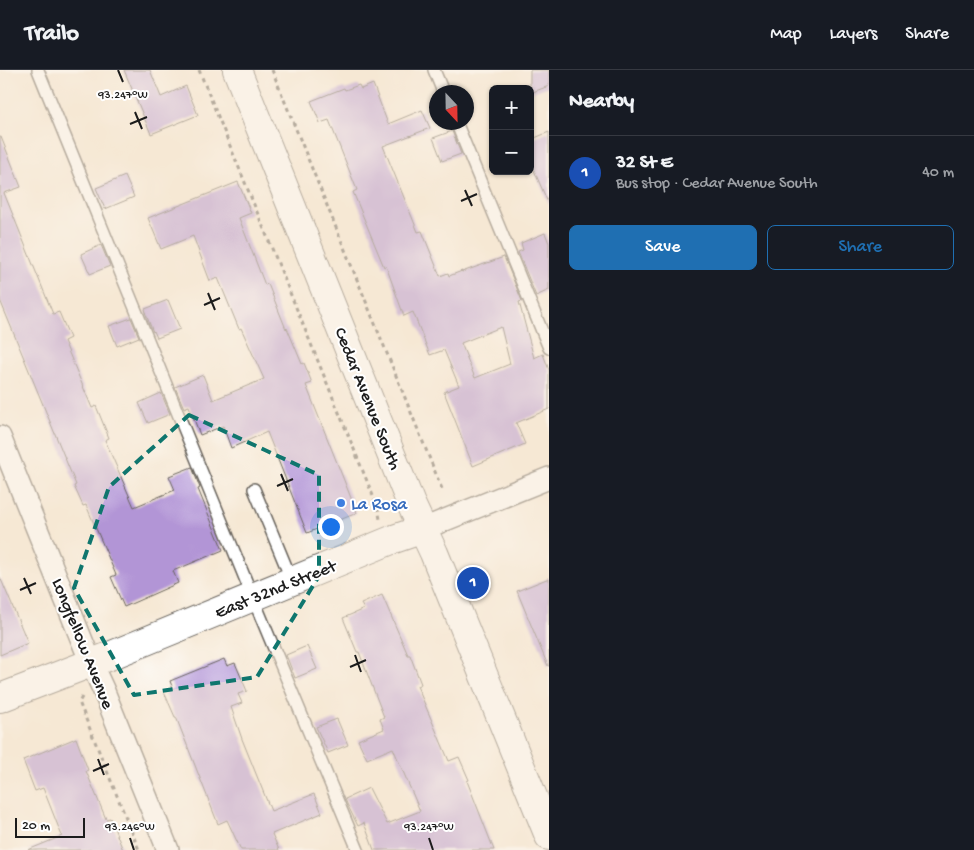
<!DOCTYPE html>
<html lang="en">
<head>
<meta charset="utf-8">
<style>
  :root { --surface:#171b24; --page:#20242c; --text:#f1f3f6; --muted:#9ea1a6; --line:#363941; --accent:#1f6fb2 }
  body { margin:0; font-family:"Gochi Hand",sans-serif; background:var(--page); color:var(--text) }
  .controls { position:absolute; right:15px; top:15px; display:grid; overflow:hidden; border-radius:8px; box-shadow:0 1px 4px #0004 }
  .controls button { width:45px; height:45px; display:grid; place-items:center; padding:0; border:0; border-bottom:1px solid var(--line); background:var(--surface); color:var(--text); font:25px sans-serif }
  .compass { position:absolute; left:429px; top:15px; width:45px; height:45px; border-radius:50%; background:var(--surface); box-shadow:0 1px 4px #0004; rotate:158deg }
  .scale { position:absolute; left:15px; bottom:12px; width:70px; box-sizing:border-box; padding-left:5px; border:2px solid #1c1c1c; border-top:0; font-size:14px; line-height:18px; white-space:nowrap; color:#1c1c1c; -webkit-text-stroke:4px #fff; paint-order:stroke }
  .you { position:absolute; left:330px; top:456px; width:18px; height:18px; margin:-12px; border:4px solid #fff; border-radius:50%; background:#1a73e8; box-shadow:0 0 0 8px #1a73e833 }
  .badge { display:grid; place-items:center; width:32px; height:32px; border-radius:50%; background:var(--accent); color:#fff; font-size:16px; font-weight:700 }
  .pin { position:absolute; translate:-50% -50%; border:2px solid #fff; box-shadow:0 1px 5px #0006 }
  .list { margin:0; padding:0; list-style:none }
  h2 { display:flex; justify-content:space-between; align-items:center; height:65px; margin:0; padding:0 20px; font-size:21px }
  h2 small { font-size:16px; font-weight:400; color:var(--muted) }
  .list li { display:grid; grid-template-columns:32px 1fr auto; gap:15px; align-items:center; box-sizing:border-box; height:75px; padding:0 20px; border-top:1px solid var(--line) }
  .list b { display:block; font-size:19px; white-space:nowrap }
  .list p { margin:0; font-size:16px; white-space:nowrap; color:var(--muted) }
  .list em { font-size:16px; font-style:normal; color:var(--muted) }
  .actions { display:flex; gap:10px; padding:15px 20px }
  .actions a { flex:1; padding:11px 0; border:1px solid var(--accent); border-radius:8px; text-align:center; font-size:18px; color:var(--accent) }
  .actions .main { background:var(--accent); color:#fff }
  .map { position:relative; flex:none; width:549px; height:780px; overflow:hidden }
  header { display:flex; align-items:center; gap:30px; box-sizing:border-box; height:70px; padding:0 25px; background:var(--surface); border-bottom:1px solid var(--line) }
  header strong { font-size:24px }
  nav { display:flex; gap:28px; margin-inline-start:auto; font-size:18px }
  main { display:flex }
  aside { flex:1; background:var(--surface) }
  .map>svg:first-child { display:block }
  .building { fill:#b295d6; fill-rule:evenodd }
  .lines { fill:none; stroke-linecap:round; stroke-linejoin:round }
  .service-casing { stroke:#68635c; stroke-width:14 }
  .minor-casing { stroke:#68635c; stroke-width:24 }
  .tertiary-casing { stroke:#68635c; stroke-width:30 }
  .secondary-casing { stroke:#68635c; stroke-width:30 }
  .path { stroke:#68635c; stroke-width:3; stroke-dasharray:4 4; stroke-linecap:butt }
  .service { stroke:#fff; stroke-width:11 }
  .minor { stroke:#fff; stroke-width:21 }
  .tertiary { stroke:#fff; stroke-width:28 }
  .secondary { stroke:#fff; stroke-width:28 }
  .marked { fill:none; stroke:#0f766e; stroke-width:4; stroke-dasharray:10 6; stroke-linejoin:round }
  .ticks { fill:none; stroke:#1c1c1c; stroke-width:2 }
  .shop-dot { fill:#3f7fe0; stroke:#fff; stroke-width:2 }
  .labels { text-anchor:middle; stroke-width:4; stroke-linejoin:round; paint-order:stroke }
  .street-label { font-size:18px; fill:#1c1c1c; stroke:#fff }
  .shop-label { font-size:18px; fill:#366cbe; stroke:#fff; text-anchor:start }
  .ticks-label { font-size:12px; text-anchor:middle; fill:#1c1c1c; stroke:#fff; stroke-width:4; stroke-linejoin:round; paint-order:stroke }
</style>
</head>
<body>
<header>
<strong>Trailo</strong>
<nav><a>Map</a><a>Layers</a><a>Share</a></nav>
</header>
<main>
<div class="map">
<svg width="549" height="780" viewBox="0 0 549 780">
  <rect width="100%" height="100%" fill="#fff"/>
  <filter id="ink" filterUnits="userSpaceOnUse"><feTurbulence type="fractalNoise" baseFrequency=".02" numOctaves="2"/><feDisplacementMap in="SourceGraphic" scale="10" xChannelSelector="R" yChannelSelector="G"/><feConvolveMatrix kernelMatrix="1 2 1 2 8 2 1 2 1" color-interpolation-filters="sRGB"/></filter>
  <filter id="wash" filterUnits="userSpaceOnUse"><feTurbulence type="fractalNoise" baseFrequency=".0096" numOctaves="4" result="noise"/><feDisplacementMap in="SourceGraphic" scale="20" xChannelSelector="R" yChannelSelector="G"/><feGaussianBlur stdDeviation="1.12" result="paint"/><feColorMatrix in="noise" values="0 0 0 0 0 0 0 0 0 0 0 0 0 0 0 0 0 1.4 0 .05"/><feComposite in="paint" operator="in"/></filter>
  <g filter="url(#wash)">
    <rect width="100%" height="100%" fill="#f6e8d4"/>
    <g id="blocks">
      <g class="building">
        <path d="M124,0H150L161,27L186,16L198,45L151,64Z"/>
        <path d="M530,0H549V16L530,23Z"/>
        <path d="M373,14L388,54L422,40L430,58L383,76L418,162L422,161L440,206L448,203L449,206L462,201V202L504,187L522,231L519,232L534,288L543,284L549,300V339L516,353L525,374L473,396L444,322L459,316L444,280L430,285L413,242L404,246L386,196L384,197L353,122L357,120L329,50L320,53L311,31L344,18L345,20L359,15L361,19ZM501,257L510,294L475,308L461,273Z"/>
        <path d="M452,61L461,84L442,91L433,68Z"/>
        <path d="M549,62V135L530,91V70Z"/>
        <path d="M0,67H1L21,117L4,123L53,244L59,242L70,268L64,271L92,338L96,336L109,368L105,370L134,437L175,420L169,406L192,397L200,418L198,419L223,480L173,501L178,513L124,537L111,507L116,505L86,435L83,436L74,416L76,415L0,230Z"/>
        <path d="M125,106L134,127L105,139L96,118Z"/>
        <path d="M238,112L251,143L239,148L265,215L268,214L286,259L287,258L302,294L304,293L312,313L306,315L357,443L307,463L267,362L231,378L223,356L200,365L189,336L184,338L175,317L203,305L213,330L264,309L241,258L239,259L218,208L210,211L193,166L161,179L148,148Z"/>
        <path d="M545,163L549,173V220L536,226L518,182L523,180L521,173Z"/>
        <path d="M101,175L110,196L90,204L81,184Z"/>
        <path d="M168,230L180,259L157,268L154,261L153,262L145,242H146L145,239Z"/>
        <path d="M131,248L139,267L117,276L109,256Z"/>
        <path d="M161,323L170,344L148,353L139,333Z"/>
        <path d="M0,507L28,573L0,585Z"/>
        <path d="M549,508V596H548L517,521Z"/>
        <path d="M382,525L408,585H410L421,614L417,616L449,691L459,687L469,710L467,711L494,780H374L364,753L358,756L347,734L345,729L369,718L387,754L420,741L393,678L367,689L358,670L384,659L380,649L384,647L359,582H357L343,548L364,539L361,534Z"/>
        <path d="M307,576L317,599L295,608L286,585Z"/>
        <path d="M224,589L227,596L235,593L247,621L238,624L242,633L231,637L242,669L271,741L314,724L322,743L272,764L279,780H241L227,750L218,754L176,647H175L164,622L173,619L170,611Z"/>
        <path d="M337,649L348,675L328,683L316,657Z"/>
        <path d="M76,668L88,700L86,701L106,749L110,748L123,780H28L62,766L43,718L35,721L23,690Z"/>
      </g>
    </g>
  </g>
  <g filter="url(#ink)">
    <use href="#blocks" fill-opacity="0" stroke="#68635c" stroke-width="1"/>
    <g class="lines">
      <defs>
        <g id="service">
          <path d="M38,0L253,528L358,780"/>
          <path d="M434,0L443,22"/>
          <path d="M456,52L549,278"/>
          <path d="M254,419L292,511"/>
        </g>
        <g id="minor">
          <path d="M0,367L91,593L103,619L168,780"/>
          <path d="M423,459L549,408"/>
        </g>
        <path id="tertiary" d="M0,628L112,585L394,469L423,459"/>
        <path id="secondary" d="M237,0L411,434L434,483L549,766"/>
      </defs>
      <use href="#service" class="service-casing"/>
      <use href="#minor" class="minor-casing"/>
      <use href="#tertiary" class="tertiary-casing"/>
      <use href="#secondary" class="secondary-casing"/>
      <g class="path">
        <path d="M199,0L378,438L380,449"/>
        <path d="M272,0L442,419"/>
        <path d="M82,627L79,632L139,780"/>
      </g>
      <use href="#service" class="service"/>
      <use href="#minor" class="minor"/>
      <use href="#tertiary" class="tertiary"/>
      <use href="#secondary" class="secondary"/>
    </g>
  </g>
  <path d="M0 0H549V780H0ZM189,345L319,405V506L257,607L134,625L74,518L109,417Z" fill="#f6e8d4" fill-opacity=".55" fill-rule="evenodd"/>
  <path class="marked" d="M189,345L319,405V506L257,607L134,625L74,518L109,417Z"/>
  <path class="ticks" d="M118,0L123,12M135,42L142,59M130,54L147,47M465,120L472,136M461,131L477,124M208,223L215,240M204,235L220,228M281,404L288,421M277,416L293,409M24,508L31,524M20,520L36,513M355,585L361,602M350,597L366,590M98,689L104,705M93,701L109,694M130,768L134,780M429,768L433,780"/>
  <circle class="shop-dot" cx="341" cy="433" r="5"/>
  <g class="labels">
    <g class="street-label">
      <text transform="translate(369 328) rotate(68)" y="6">Cedar Avenue South</text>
      <text transform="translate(275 518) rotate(-22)" y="6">East 32nd Street</text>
      <text transform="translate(84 573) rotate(68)" y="6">Longfellow Avenue</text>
    </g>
    <g class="shop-label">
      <text x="351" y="439">La Rosa</text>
    </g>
  </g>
  <g class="ticks-label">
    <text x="123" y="28">93.247°W</text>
    <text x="130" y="760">93.246°W</text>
    <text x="429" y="760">93.247°W</text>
  </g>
</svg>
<div class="controls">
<button>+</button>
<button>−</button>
</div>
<svg class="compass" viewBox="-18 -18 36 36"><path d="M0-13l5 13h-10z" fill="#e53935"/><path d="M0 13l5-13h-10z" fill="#9ea1a6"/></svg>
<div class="scale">20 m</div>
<div class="you"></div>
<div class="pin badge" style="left:473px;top:513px;background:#1a4fb4">1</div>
</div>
<aside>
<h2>Nearby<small></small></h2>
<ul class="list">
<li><span class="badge" style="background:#1a4fb4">1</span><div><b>32 St E</b><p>Bus stop · Cedar Avenue South</p></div><em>40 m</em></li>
</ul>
<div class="actions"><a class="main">Save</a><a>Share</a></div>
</aside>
</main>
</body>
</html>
